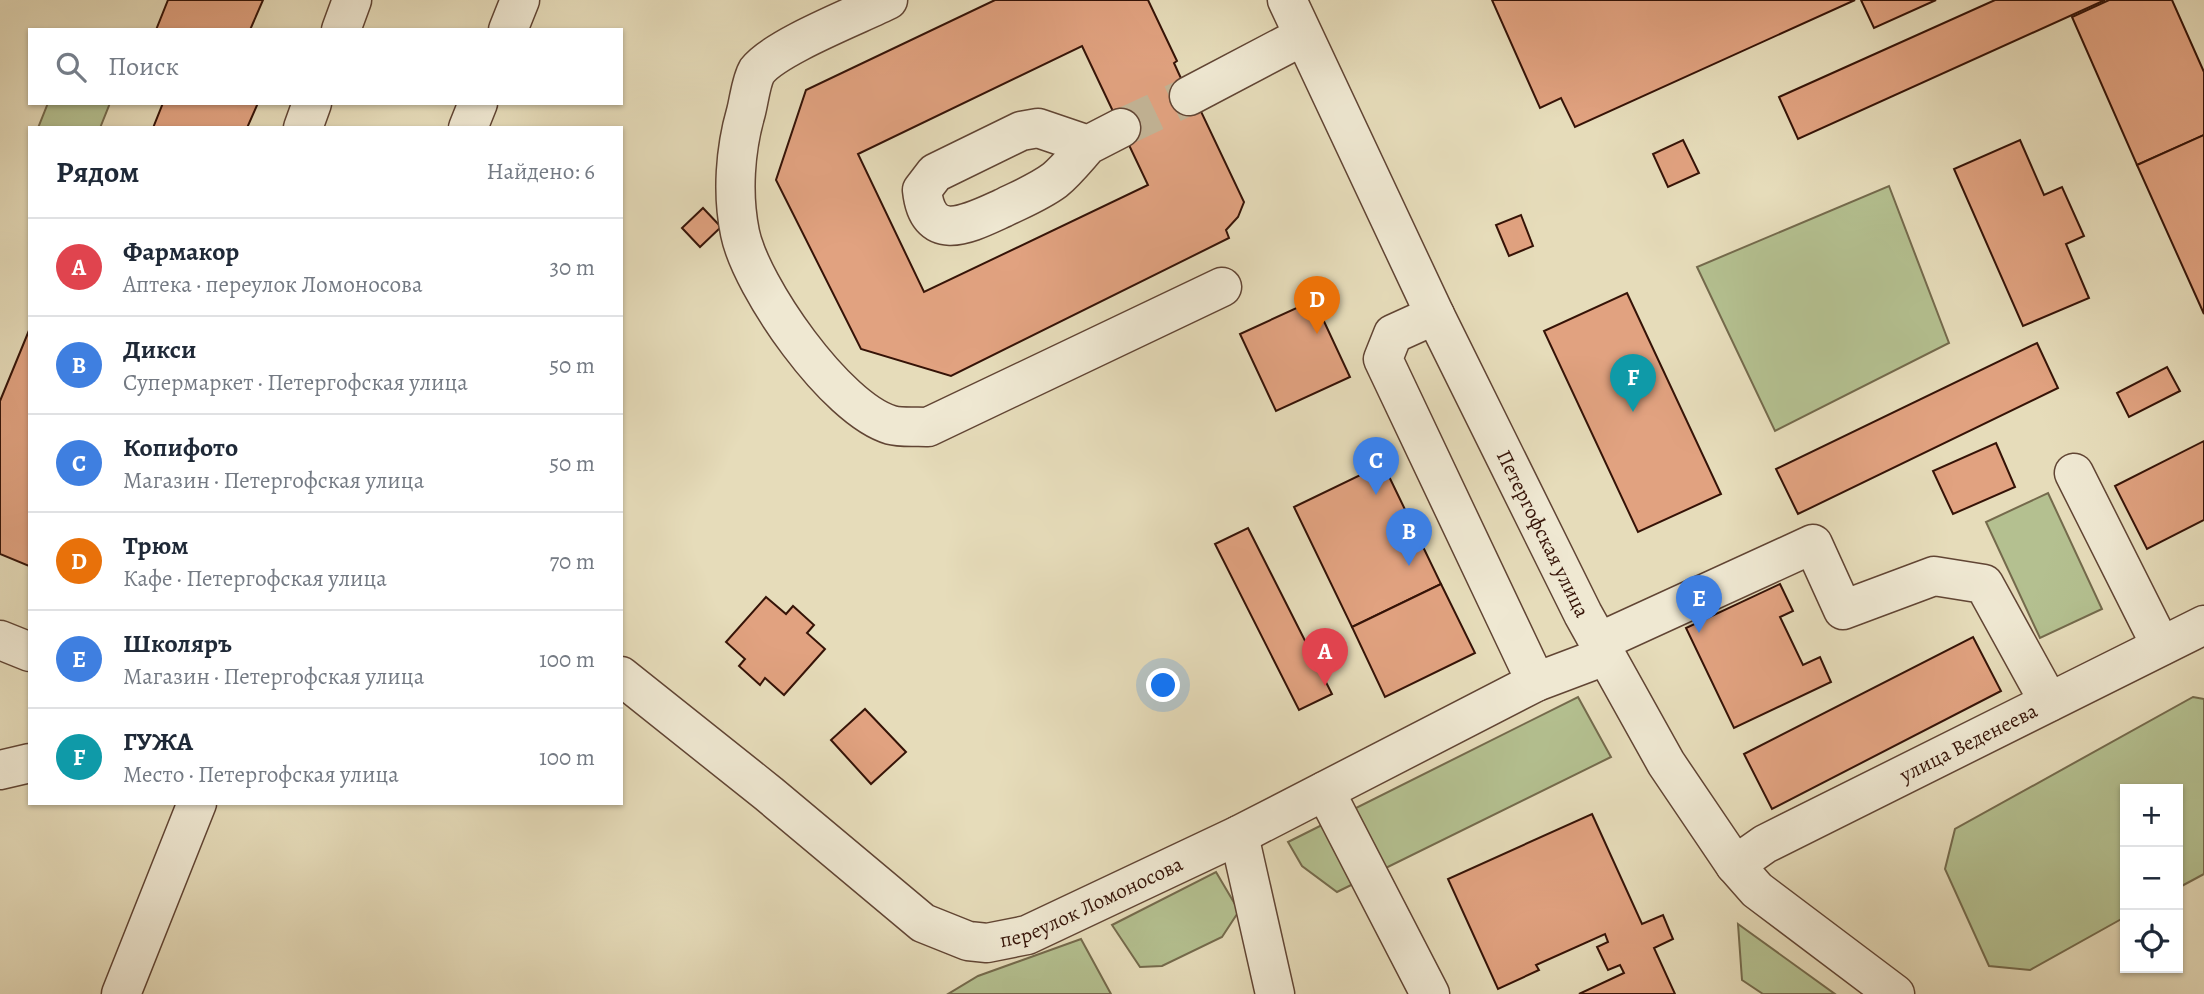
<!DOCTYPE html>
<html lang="ru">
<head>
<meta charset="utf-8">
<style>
  :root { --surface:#fff; --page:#f2f2f3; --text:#1f2937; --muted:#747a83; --line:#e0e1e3; --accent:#2563eb }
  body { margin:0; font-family:Alegreya,serif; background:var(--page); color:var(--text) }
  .controls { position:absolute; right:21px; bottom:21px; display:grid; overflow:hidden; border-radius:0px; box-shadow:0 2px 5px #0004 }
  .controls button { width:63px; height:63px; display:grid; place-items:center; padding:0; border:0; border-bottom:2px solid var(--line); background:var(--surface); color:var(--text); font:35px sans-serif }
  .you { position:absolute; left:1164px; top:686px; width:24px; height:24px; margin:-18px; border:5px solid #fff; border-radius:50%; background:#1a73e8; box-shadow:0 0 0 10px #1a73e833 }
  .badge { display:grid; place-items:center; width:46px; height:46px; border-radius:50%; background:var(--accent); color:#fff; font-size:23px; font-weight:700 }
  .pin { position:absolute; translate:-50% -58px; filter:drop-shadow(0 2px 4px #0008) }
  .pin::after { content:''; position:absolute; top:37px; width:24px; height:21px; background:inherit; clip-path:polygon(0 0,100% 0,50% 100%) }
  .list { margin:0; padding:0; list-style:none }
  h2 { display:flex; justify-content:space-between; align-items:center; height:91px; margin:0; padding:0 28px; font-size:30px }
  h2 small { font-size:23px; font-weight:400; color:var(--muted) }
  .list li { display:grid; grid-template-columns:46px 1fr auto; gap:21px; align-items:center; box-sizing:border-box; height:98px; padding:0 28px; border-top:2px solid var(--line) }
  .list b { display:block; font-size:26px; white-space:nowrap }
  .list p { margin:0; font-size:23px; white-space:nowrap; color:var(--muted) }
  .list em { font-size:23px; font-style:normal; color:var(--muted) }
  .icon { flex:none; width:38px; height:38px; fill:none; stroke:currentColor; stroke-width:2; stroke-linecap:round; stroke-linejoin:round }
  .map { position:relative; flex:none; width:2204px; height:994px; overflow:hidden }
  .search { position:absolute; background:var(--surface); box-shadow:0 2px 5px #0004; left:28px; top:28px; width:595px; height:77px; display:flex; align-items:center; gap:18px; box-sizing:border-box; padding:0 24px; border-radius:0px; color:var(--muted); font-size:26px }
  .panel { position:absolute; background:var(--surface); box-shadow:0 2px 5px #0004; left:28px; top:126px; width:595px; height:679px; border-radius:0px }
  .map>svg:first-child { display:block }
  .green { fill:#b4c090; stroke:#746a4c; stroke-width:2 }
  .building { fill:#e1a280; stroke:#351307; stroke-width:2; fill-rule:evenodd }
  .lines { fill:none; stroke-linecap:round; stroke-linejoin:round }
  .minor-tunnel { stroke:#c3b496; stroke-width:38; stroke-dasharray:38 19; stroke-linecap:butt }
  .minor-casing { stroke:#614534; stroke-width:41 }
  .minor { stroke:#efe8d2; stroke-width:38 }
  .labels { text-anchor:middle; stroke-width:6; stroke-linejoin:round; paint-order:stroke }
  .street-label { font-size:21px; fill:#351307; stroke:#efe8d2 }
</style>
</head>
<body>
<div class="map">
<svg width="2204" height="994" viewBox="0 0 2204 994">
  <rect width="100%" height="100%" fill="#e6dcba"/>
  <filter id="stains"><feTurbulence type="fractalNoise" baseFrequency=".00286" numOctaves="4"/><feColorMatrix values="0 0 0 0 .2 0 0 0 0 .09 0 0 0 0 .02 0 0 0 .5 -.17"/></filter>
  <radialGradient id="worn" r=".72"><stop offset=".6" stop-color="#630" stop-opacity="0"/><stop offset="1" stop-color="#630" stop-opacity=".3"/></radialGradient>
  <g class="green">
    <path d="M48,103H110L100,128H38Z"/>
    <path d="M1889,186L1949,343L1775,431L1697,267Z"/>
    <path d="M2048,493L2102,609L2040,638L1986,522Z"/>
    <path d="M1578,697L1611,757L1337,892L1302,866L1288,842Z"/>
    <path d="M2193,697L2204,699V874L2178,888V789H2125V917L2030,970L1989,966L1945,869L1955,829Z"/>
    <path d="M1216,872L1239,911L1222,937L1162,966L1140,967L1112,925Z"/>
    <path d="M1738,924L1835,994H1763L1742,980Z"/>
    <path d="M1081,939L1111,994H948L978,976Z"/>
  </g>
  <g class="building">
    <path d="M168,0H263L250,30H156Z"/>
    <path d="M995,0H1148L1177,61L1174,63L1189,96L1197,103L1244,202L1238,217L1226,230L1229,238L951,376L861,349L776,180L806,90ZM1082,46L1148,185L924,292L858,154Z"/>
    <path d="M1492,0H1855L1575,127L1561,98L1540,108Z"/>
    <path d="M1861,0H1936L1874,28Z"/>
    <path d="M1995,0H2105L1798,139L1779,97Z"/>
    <path d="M2109,0H2172L2204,72V135L2137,165L2072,17Z"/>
    <path d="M163,103H258L247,128H153Z"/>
    <path d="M2204,135V314L2137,165Z"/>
    <path d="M1683,140L1699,173L1668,187L1653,154Z"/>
    <path d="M2020,140L2044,195L2062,187L2084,236L2066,244L2089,298L2023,326L1954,169Z"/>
    <path d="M703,208L721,227L700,247L682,228Z"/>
    <path d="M1521,215L1533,246L1509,256L1496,225Z"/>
    <path d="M1627,293L1721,494L1638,532L1544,331Z"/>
    <path d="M1314,300L1350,377L1276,411L1240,334Z"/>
    <path d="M30,328V563L29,566L0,554V401Z"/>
    <path d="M2037,343L2058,388L1798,514L1776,469Z"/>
    <path d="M2167,367L2180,391L2129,417L2117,393Z"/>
    <path d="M2204,441V520L2147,549L2115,486Z"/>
    <path d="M1996,443L2015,487L1953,514L1933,471Z"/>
    <path d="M1383,464L1441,584L1352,627L1294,507Z"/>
    <path d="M1248,528L1332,694L1299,710L1215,544Z"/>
    <path d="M1441,584L1475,653L1385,697L1352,627Z"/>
    <path d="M1780,584L1793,611L1780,617L1803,665L1820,657L1831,682L1734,728L1686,628Z"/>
    <path d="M766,597L786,614L793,606L814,625L807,633L825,649L784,695L765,678L760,685L739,666L745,659L726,642Z"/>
    <path d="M1973,637L2001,691L1772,809L1744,754Z"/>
    <path d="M865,709L906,752L871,784L831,740Z"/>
    <path d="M1592,814L1642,924L1663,915L1673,939L1654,948L1675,994H1579L1624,973L1620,965L1608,970L1597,947L1608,942L1605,934L1536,965L1539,970L1498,989L1448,879Z"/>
  </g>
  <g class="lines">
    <path class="minor-tunnel" d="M1121,128L1189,96"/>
    <defs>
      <g id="minor">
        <path d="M888,0C858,15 775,47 757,71C751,81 749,101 746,112C735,150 732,194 740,233C751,287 836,409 891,425C902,428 917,426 928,427L1222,287"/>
        <path id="s1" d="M1287,0L1435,315L1583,614L1666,763L1735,865L1757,890L1895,994"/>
        <path d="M341,30L352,0"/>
        <path d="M508,30L520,0"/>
        <path d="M1189,96L1303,36"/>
        <path d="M303,128L312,103"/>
        <path d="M468,128L478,103"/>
        <path d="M1088,145C1078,156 1067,170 1055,180C1039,192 1021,199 1003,208C970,223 928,246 922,190L935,173L1021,131L1038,128L1088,145L1121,128"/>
        <path d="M1435,315L1393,334L1383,359L1536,682"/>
        <path d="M2074,473L2161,646"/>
        <path d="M0,640L30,652"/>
        <path d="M1599,642L1813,544L1843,610L1934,576L1984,584L2049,702"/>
        <path id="s2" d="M621,676L769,794L923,923L968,941L987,943L1027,935L1239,835L1536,682L1605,656"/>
        <path d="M0,770L30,763"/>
        <path d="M1325,791L1430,994"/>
        <path d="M1239,835L1275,994"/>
        <path id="s3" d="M1735,865L1765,844L2204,625"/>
        <path d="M121,994L197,803"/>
      </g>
    </defs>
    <use href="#minor" class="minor-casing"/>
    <use href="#minor" class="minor"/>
  </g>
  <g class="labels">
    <g class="street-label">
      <text dy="7" stroke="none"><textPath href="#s1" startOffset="592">Петергофская улица</textPath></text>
      <text dy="7" stroke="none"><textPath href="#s3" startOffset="264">улица Веденеева</textPath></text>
      <text dy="7" stroke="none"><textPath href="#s2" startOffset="570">переулок Ломоносова</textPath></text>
    </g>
  </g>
  <rect width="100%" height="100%" filter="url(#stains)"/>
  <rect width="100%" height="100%" fill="url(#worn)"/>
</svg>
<div class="controls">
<button>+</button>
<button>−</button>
<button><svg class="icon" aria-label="locate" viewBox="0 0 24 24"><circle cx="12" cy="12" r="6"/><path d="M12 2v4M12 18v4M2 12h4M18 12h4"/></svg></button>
</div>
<div class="you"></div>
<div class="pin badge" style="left:1325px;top:686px;background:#e0444e">A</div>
<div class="pin badge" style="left:1409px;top:566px;background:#3f7fe0">B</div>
<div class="pin badge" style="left:1376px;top:495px;background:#3f7fe0">C</div>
<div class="pin badge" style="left:1317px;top:334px;background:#e8710a">D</div>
<div class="pin badge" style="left:1699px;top:633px;background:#3f7fe0">E</div>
<div class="pin badge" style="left:1633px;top:412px;background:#0f9aa8">F</div>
<div class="search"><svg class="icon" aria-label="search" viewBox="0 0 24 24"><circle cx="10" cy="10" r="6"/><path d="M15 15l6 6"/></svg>Поиск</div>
<section class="panel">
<h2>Рядом<small>Найдено: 6</small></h2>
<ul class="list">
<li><span class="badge" style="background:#e0444e">A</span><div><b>Фармакор</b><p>Аптека · переулок Ломоносова</p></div><em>30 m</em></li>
<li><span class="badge" style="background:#3f7fe0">B</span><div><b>Дикси</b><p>Супермаркет · Петергофская улица</p></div><em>50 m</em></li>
<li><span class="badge" style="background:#3f7fe0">C</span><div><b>Копифото</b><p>Магазин · Петергофская улица</p></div><em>50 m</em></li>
<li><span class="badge" style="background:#e8710a">D</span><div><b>Трюм</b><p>Кафе · Петергофская улица</p></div><em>70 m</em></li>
<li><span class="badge" style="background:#3f7fe0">E</span><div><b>Школяръ</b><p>Магазин · Петергофская улица</p></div><em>100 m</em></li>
<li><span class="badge" style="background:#0f9aa8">F</span><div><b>ГУЖА</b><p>Место · Петергофская улица</p></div><em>100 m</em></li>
</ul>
</section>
</div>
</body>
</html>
